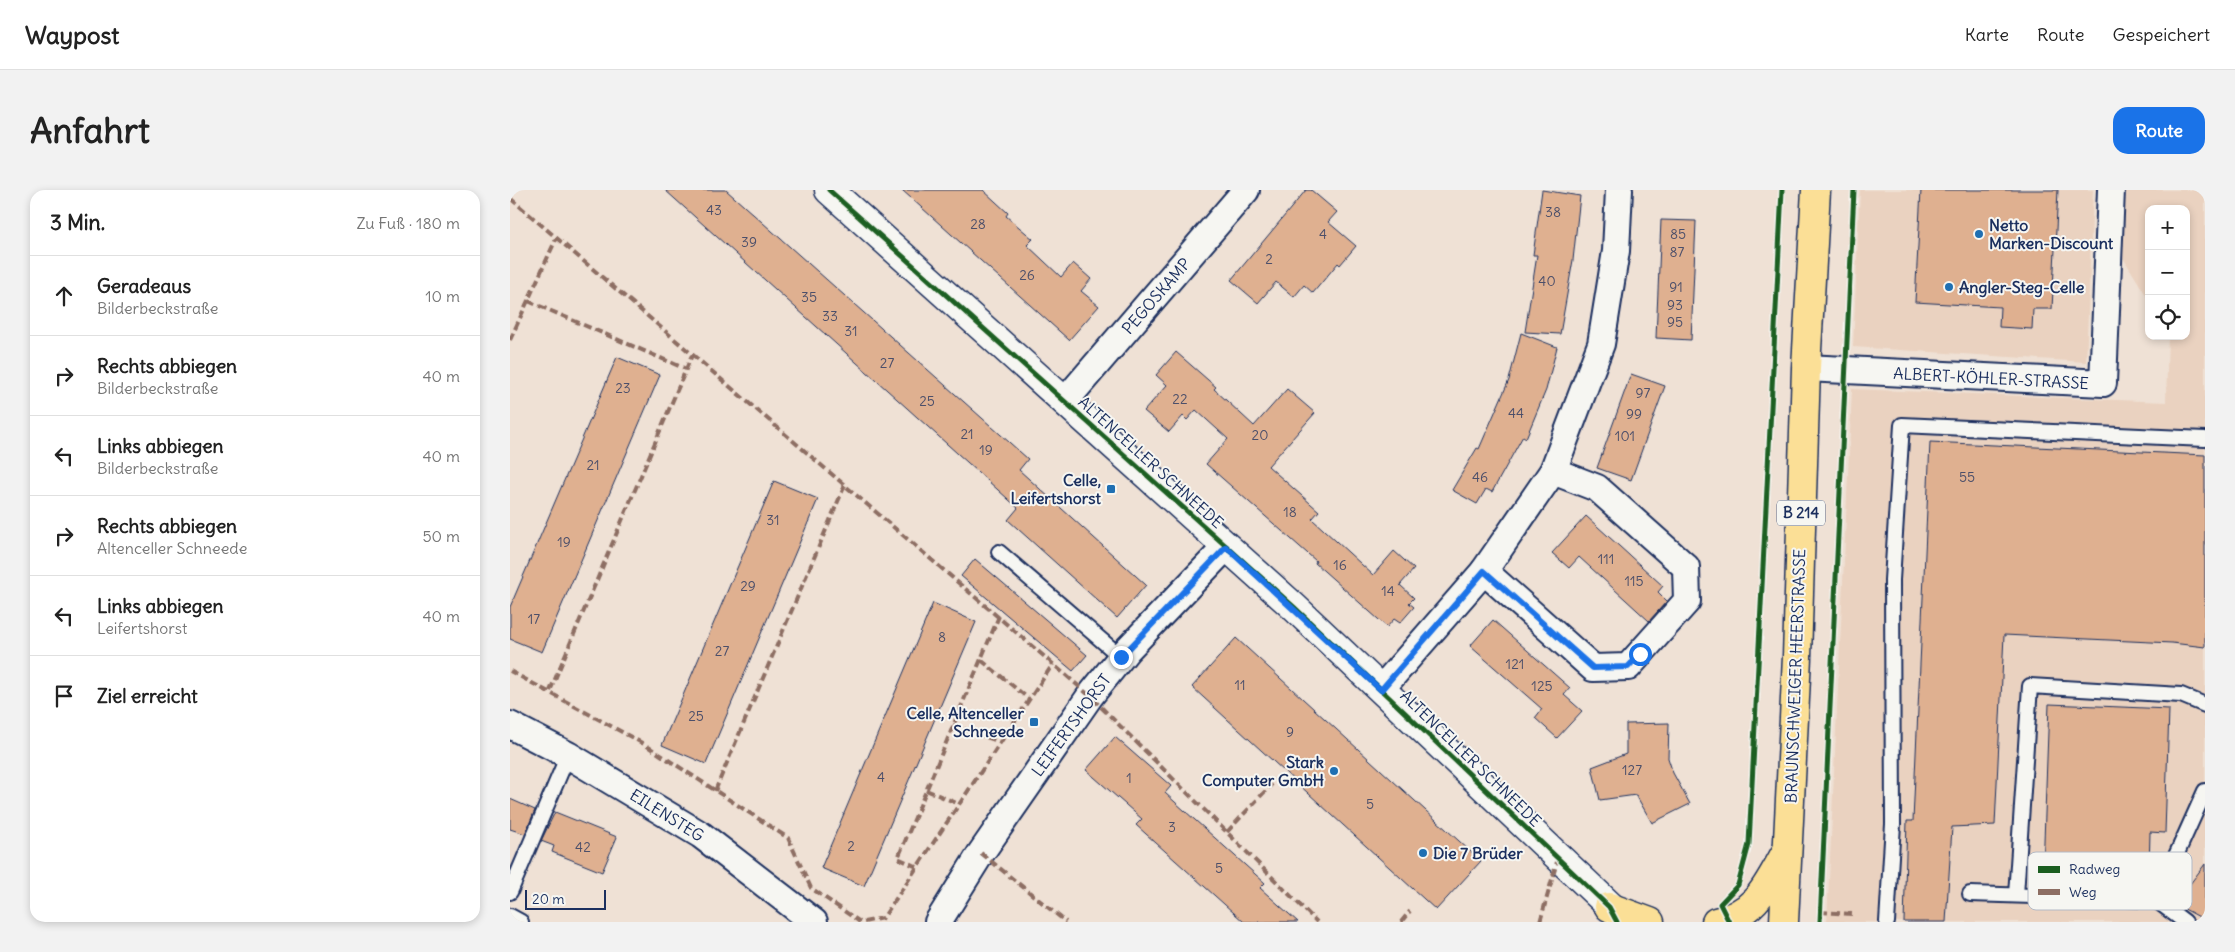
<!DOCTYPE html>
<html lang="de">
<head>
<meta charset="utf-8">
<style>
  :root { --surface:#fff; --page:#f2f2f2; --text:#222; --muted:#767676; --line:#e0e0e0; --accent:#1a73e8 }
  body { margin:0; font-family:Delius,sans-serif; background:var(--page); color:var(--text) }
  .controls { position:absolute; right:15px; top:15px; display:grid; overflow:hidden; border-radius:10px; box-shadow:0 2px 8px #0003 }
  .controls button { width:45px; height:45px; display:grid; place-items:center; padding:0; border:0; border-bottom:1px solid var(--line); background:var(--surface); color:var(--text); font:25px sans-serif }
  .scale { position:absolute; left:15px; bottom:12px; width:81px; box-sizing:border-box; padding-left:5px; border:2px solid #1b2f5e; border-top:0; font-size:14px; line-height:18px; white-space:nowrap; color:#1b2f5e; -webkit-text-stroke:4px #f6f6f2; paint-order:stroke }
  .stop { position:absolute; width:15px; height:15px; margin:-11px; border:4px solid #1a73e8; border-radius:50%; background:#fff }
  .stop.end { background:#1a73e8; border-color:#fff; box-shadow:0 1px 5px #0008 }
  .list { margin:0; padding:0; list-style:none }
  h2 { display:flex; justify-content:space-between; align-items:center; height:65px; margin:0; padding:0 20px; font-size:21px }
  h2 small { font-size:16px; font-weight:400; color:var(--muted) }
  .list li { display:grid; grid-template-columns:32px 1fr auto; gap:15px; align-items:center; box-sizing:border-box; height:80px; padding:0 20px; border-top:1px solid var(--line) }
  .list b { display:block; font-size:19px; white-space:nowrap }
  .list p { margin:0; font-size:16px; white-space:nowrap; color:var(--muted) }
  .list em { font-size:16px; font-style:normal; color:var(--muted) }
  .icon { flex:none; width:28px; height:28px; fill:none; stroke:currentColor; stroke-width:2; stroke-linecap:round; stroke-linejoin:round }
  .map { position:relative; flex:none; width:1695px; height:732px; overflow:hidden; border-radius:15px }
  header { display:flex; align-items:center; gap:30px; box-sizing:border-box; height:70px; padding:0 25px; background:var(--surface); border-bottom:1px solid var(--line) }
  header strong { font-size:24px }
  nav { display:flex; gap:28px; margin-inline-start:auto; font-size:18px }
  .intro { display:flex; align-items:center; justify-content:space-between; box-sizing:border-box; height:120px; padding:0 30px }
  h1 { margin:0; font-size:35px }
  .button { padding:12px 22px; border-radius:15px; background:var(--accent); color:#fff; font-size:18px; font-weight:700 }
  main { display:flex; gap:30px; padding:0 30px }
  aside { flex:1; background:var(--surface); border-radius:15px; box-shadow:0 2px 8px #0003 }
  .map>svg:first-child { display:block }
  .built { fill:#ead2c0 }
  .building { fill:#dfb090; stroke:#1b2f5e }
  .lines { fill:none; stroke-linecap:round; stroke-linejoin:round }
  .service-casing { stroke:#1b2f5e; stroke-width:18 }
  .minor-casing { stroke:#1b2f5e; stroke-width:30 }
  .secondary-casing { stroke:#1b2f5e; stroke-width:31 }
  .primary-casing { stroke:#1b2f5e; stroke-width:31 }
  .service { stroke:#f6f6f2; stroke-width:14 }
  .minor { stroke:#f6f6f2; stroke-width:26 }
  .secondary { stroke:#f6f6f2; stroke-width:28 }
  .primary { stroke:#fbdf96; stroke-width:28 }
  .quiet { stroke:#8d6e63; stroke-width:4; stroke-dasharray:8 4; stroke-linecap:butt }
  .cycleway-casing { stroke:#f6f6f2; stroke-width:8 }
  .cycleway { stroke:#1b5e20; stroke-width:5 }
  .route { stroke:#1a73e8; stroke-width:6 }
  .poi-dot { fill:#1f6fb2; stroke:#f6f6f2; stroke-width:2 }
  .labels { text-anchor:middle; stroke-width:4; stroke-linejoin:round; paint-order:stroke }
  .number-label { font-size:14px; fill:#4c4f6a }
  .shield { fill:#f6f6f2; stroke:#5d6b8a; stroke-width:1 }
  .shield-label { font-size:15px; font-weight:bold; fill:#1b2f5e }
  .poi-label { font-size:16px; font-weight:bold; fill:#1b2f5e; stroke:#f6f6f2; text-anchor:start }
  .street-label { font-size:16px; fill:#1b2f5e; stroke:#f6f6f2 }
  .key { fill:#f6f6f2; stroke:#b4bac6; stroke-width:1 }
  .key-label { font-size:14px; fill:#1b2f5e }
</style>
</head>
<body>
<header>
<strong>Waypost</strong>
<nav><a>Karte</a><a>Route</a><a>Gespeichert</a></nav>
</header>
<div class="intro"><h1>Anfahrt</h1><a class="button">Route</a></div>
<main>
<aside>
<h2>3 Min.<small>Zu Fuß · 180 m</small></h2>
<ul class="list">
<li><svg class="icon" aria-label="ahead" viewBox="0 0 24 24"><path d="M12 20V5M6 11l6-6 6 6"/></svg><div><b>Geradeaus</b><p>Bilderbeckstraße</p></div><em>10 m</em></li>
<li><svg class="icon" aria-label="right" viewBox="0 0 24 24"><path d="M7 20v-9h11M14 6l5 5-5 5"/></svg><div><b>Rechts abbiegen</b><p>Bilderbeckstraße</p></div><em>40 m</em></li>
<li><svg class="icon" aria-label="left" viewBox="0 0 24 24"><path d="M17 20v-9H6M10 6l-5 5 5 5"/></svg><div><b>Links abbiegen</b><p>Bilderbeckstraße</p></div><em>40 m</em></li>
<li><svg class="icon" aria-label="right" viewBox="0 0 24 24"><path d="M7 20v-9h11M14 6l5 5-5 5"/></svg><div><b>Rechts abbiegen</b><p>Altenceller Schneede</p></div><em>50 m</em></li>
<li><svg class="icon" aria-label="left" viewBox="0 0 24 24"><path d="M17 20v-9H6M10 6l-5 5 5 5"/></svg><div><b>Links abbiegen</b><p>Leifertshorst</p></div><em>40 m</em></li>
<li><svg class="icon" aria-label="arrive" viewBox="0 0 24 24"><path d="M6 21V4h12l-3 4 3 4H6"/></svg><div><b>Ziel erreicht</b></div></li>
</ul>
</aside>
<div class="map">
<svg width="1695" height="732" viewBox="0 0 1695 732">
  <rect width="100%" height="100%" fill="#efe1d5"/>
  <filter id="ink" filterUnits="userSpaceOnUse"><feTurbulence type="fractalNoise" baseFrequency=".02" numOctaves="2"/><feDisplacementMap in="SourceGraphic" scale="10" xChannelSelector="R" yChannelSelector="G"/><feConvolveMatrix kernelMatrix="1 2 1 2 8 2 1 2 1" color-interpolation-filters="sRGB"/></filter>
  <g filter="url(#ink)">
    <g class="built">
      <path d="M1350,0H1583L1576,172L1343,157Z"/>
      <path d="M1616,0H1695V732H1317L1342,199L1656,212L1658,146H1676V19H1639V110L1612,66Z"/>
    </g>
    <g class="building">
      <path d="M155,0H216L518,269L509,280L636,395L607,428L498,330L508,318Z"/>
      <path d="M392,0H473L498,23L496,26L523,49L517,55L551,87L563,73L581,89L571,101L589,116L559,150Z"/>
      <path d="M796,0H801L827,22L818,32L846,56L830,75L828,73L803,103L794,95L784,107L766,92L748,113L721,90Z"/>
      <path d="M1032,0L1070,6L1063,70L1050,144L1015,142L1027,65H1023Z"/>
      <path d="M1411,0H1548L1542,119H1523L1522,139L1489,137L1490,117L1405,112Z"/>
      <path d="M1151,30L1186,31L1181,150L1146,148Z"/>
      <path d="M1011,143L1047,157L1036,200L1016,248L1013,246L982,302L976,299L967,314L942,300L967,258L969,259L999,190Z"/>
      <path d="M666,162L706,197L704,199L744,236L777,199L805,223L758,276L809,321L802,329L863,385L884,361L904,379L890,395L904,408L899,413L904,417L890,433L884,429L877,437L805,373L806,371L696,274L718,249L686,220L677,230L673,226L659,242L634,221L657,195L646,185Z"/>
      <path d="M107,167L150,185L32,462L0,449V417Z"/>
      <path d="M1121,184L1155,196L1121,290L1087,278Z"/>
      <path d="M1420,252L1695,265V457L1662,453L1494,445L1485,635L1442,637L1436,732H1394L1397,631H1403Z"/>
      <path d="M264,291L308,309L196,574L152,555Z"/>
      <path d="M1076,326L1153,396L1148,402L1157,411L1139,431L1069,367L1059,378L1042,363Z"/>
      <path d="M465,369L577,465L563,481L451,386Z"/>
      <path d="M423,413L466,432L354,696L311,678Z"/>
      <path d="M983,430L1060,498L1054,505L1072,521L1047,548L1025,528L1032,519L960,456Z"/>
      <path d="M726,448L971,671L926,720L682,497Z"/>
      <path d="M1539,514L1659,519L1655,643L1640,642L1639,683L1533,679Z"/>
      <path d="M1159,533L1158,568L1163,583L1180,614L1142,633L1126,605L1090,610L1082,577L1116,564V534Z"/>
      <path d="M605,547L661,596L655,603L755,693L750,698L788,732H734L626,635L632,629L576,580Z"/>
      <path d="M0,609L25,620L15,644L0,639Z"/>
      <path d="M45,622L107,647L92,682L42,662L44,656L31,651Z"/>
      <path d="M1695,674V730L1667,715L1671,706Z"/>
    </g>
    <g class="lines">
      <defs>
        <g id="service">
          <path d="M489,362L611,467"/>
          <path d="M0,702L58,565"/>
          <path d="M1460,704L1646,710L1695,601"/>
          <path d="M1506,705L1520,496L1671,505L1695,515"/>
          <path d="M1646,710L1675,732"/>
          <path d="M0,726L11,732"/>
          <path d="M1377,732L1383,634L1382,390L1392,235L1695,249"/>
        </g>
        <g id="minor">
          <path d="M1296,178L1593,193L1601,0"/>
          <path d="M555,211L736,0"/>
          <path d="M974,381L1083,478L1118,477L1177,411L1176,377L1087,298L1043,281"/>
          <path d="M871,499L974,381L1043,281L1091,154L1106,61L1109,0"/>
          <path d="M0,535L58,565L191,645L304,732"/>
          <path d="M428,732L471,663L580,506L617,460L716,357"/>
        </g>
        <path id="secondary" d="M319,0L784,417L1117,732"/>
        <g id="primary">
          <path d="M1099,717L1140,732"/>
          <path d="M1206,732C1247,723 1257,695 1276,662"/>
          <path d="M1274,732L1287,467L1296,178L1306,0"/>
        </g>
      </defs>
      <use href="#service" class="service-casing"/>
      <use href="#minor" class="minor-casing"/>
      <use href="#secondary" class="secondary-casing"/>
      <use href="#primary" class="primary-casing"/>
      <use href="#service" class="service"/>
      <use href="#minor" class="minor"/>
      <use href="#secondary" class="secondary"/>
      <use href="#primary" class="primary"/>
      <g class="quiet">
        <path d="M0,8L543,474L580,506L807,732"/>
        <path d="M18,111L176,179"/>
        <path d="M0,150L46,49"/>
        <path d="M471,470L519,509"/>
        <path d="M0,481L134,554L278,648L301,698L350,732"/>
        <path d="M40,501L182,165"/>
        <path d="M443,535L490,552"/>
        <path d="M416,600L449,614"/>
        <path d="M205,601L335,295"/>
        <path d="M717,642L762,594"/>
        <path d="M471,663L556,732"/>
        <path d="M407,677L388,668L489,426"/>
        <path d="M1310,722L1342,724"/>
        <path d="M354,732L373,728L543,474"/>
        <path d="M891,732L900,721"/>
        <path d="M1030,732L1048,668"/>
      </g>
      <defs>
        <g id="cycleway">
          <path d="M319,0L784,417L1099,717L1107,732"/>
          <path d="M1219,732L1210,714L1228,695L1239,654L1272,0"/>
          <path d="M1310,732L1344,0"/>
        </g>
      </defs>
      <use href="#cycleway" class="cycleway-casing"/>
      <use href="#cycleway" class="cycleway"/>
    </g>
  </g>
  <g class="lines" filter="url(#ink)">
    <path class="route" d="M611,467L716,357L871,500L974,381L1083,478L1118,477L1130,464"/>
  </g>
  <g class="poi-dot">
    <circle cx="1469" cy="44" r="5"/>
    <circle cx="1439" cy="97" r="5"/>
    <rect x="596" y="294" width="10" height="10" rx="2.5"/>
    <rect x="519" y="527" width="10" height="10" rx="2.5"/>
    <circle cx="824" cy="581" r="5"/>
    <circle cx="913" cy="663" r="5"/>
  </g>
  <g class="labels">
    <g class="number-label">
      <text x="204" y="25">43</text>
      <text x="1043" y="27">38</text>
      <text x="468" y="39">28</text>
      <text x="813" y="49">4</text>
      <text x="1168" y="49">85</text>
      <text x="239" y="57">39</text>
      <text x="1167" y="67">87</text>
      <text x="759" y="74">2</text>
      <text x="517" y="90">26</text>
      <text x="1037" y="96">40</text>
      <text x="1166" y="102">91</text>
      <text x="299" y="112">35</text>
      <text x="1165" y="120">93</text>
      <text x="320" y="131">33</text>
      <text x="1165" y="137">95</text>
      <text x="341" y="146">31</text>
      <text x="377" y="178">27</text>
      <text x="113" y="203">23</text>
      <text x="1133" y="208">97</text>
      <text x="670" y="214">22</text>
      <text x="417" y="216">25</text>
      <text x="1006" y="228">44</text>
      <text x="1124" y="229">99</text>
      <text x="457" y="249">21</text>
      <text x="750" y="250">20</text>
      <text x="1115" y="251">101</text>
      <text x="476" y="265">19</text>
      <text x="83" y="280">21</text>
      <text x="970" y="292">46</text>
      <text x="1457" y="292">55</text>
      <text x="780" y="327">18</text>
      <text x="263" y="335">31</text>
      <text x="54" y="357">19</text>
      <text x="1096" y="374">111</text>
      <text x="830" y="380">16</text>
      <text x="1124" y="396">115</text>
      <text x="238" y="401">29</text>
      <text x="878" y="406">14</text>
      <text x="24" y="434">17</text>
      <text x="432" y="452">8</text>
      <text x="212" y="466">27</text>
      <text x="1005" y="479">121</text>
      <text x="730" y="500">11</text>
      <text x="1032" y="501">125</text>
      <text x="186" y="531">25</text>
      <text x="780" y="547">9</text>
      <text x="1122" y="585">127</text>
      <text x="371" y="592">4</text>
      <text x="619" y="593">1</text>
      <text x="860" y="619">5</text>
      <text x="662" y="642">3</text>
      <text x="341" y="661">2</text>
      <text x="73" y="662">42</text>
      <text x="709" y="683">5</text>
    </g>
    <rect class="shield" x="1267" y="310.5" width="48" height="25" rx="4"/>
    <g class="shield-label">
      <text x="1291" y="328">B 214</text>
    </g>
    <g class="poi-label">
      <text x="1479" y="41">Netto<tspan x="1479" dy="18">Marken-Discount</tspan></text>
      <text x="1449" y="103">Angler-Steg-Celle</text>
      <text x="591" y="296" text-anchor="end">Celle,<tspan x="591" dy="18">Leifertshorst</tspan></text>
      <text x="514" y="529" text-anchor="end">Celle, Altenceller<tspan x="514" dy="18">Schneede</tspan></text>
      <text x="814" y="578" text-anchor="end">Stark<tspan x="814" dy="18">Computer GmbH</tspan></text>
      <text x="923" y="669">Die 7 Brüder</text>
    </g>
    <g class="street-label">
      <text transform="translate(646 106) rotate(-49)" y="6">PEGOSKAMP</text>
      <text transform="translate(1481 188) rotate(3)" y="6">ALBERT-KÖHLER-STRASSE</text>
      <text transform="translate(641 272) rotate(42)" y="6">ALTENCELLER SCHNEEDE</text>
      <text transform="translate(1285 486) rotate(-88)" y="6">BRAUNSCHWEIGER HEERSTRASSE</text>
      <text transform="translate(561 535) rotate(-54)" y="6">LEIFERTSHORST</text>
      <text transform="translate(961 568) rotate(44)" y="6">ALTENCELLER SCHNEEDE</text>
      <text transform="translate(157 625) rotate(32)" y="6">EILENSTEG</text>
    </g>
  </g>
  <rect x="1518" y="662" width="164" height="58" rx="8" class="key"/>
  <rect x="1528" y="676" width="22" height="7" fill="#1b5e20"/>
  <rect x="1528" y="699" width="22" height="6" fill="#8d6e63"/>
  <g class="key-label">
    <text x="1559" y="684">Radweg</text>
    <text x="1559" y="707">Weg</text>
  </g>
</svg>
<div class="controls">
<button>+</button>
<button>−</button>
<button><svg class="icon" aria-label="locate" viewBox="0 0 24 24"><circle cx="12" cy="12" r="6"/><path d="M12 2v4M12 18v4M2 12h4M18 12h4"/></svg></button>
</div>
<div class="scale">20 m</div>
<div class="stop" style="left:1130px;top:464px"></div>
<div class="stop end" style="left:611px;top:467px"></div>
</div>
</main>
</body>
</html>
